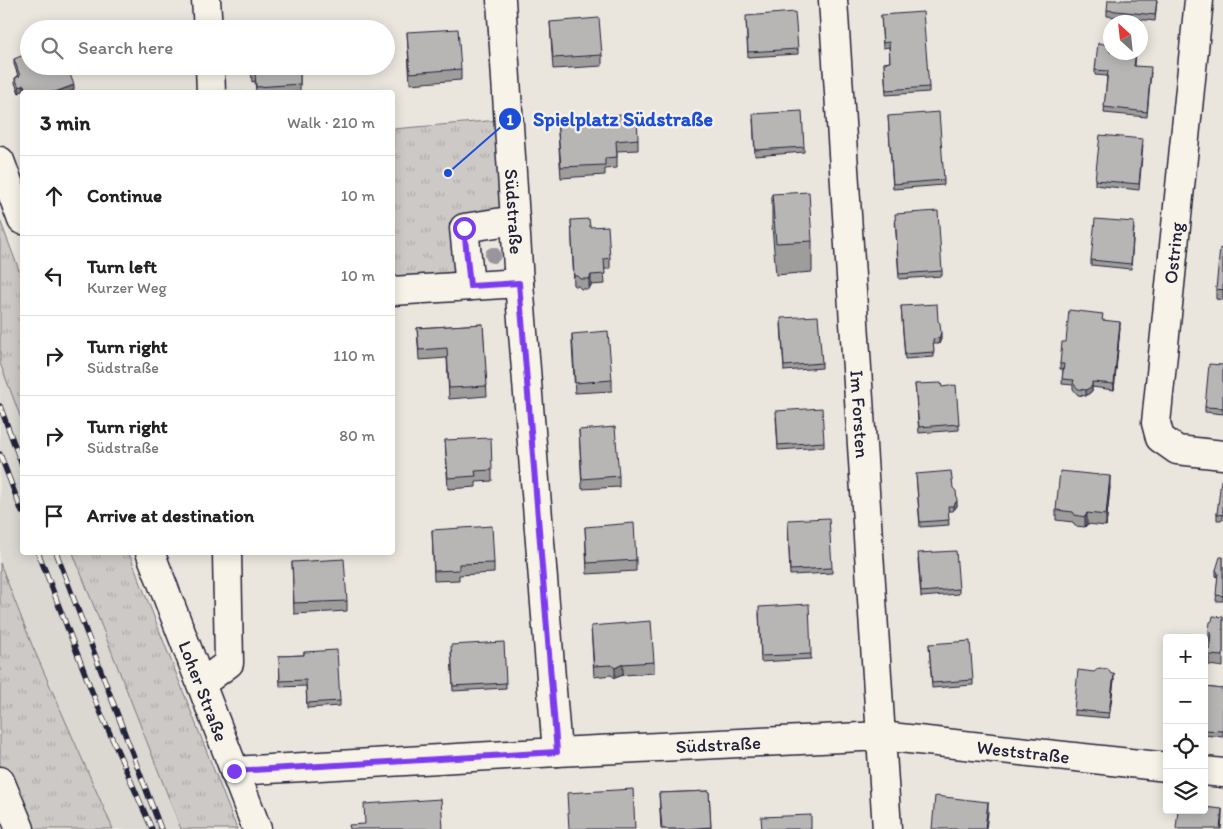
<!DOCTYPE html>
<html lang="en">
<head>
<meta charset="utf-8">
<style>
  :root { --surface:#fff; --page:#f2f2f2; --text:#222; --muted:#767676; --line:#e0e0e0 }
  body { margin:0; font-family:Itim,sans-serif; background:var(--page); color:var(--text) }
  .controls { position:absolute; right:15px; bottom:15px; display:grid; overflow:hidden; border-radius:5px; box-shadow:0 2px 12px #0003 }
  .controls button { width:45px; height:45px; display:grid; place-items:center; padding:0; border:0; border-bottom:1px solid var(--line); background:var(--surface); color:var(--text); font:25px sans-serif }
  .compass { position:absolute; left:1103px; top:15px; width:45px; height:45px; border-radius:50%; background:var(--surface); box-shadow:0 2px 12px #0003; rotate:333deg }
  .stop { position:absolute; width:15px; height:15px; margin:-11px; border:4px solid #7c3aed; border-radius:50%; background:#fff }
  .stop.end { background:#7c3aed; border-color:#fff; box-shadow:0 1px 5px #0008 }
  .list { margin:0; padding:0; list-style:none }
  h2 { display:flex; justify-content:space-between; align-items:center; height:65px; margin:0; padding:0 20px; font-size:21px }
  h2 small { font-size:16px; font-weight:400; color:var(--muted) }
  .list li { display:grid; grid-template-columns:32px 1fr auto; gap:15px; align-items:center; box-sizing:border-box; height:80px; padding:0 20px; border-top:1px solid var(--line) }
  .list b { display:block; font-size:19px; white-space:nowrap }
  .list p { margin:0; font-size:16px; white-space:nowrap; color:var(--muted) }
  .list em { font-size:16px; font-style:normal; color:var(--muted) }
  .icon { flex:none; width:28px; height:28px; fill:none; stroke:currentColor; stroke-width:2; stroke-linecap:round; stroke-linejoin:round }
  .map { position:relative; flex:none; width:1223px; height:829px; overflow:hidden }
  .search { position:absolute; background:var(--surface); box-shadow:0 2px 12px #0003; left:20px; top:20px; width:375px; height:55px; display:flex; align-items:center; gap:12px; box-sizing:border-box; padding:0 18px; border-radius:28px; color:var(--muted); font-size:19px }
  .panel { position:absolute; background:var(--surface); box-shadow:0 2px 12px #0003; left:20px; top:90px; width:375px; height:465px; border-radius:5px }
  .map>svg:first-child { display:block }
  .built { fill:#dbd8d2 }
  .grass { fill:url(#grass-tufts); stroke:#787680 }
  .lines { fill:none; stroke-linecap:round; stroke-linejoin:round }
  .minor-casing { stroke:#22223b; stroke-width:31 }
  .minor { stroke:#f7f3e8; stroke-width:28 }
  .rail-casing { stroke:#22223b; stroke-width:5.5 }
  .rail { stroke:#f7f3e8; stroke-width:4; stroke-dasharray:11; stroke-linecap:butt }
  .tree { fill:#98969b }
  .wall { fill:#9e9d9c; stroke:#22223b }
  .shaded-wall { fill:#817f7f; stroke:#22223b }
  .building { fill:#b8b6b5; stroke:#22223b }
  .route { stroke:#7c3aed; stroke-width:6 }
  .labels { text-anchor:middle; stroke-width:4.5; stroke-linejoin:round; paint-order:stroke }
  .street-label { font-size:19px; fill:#22223b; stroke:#f7f3e8 }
  .leader { fill:none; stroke:#1d4ed8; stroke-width:2 }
  .callout-dot { fill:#1d4ed8; stroke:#f7f3e8; stroke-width:2 }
  .mark-label { font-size:15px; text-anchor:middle; font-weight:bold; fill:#fff }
  .callout-label { font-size:20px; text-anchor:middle; font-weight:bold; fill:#1d4ed8; stroke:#f7f3e8; stroke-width:4.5; stroke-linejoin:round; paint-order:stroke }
</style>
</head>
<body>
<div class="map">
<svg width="1223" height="829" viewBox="0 0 1223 829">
  <defs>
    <pattern id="grass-tufts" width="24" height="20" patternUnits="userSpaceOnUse" patternTransform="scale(1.25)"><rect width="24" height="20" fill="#cdc9c6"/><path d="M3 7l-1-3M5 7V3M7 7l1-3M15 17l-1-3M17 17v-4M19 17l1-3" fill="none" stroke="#b0acab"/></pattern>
  </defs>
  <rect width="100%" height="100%" fill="#eae6de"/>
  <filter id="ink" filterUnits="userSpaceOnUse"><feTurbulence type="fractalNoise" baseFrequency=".02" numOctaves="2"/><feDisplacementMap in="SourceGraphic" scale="10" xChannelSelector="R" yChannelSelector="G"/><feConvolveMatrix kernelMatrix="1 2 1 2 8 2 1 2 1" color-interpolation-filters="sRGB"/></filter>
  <g filter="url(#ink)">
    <path class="built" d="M0,363L22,421V552L73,553L181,829H113L32,645L0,563Z"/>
    <g class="grass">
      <path d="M499,120L507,217L450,223L454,272L393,278V129Z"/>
      <path d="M0,220L22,278V421L0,363Z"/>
      <path d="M73,553H129L237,829H181Z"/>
      <path d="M0,563L32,645L113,829H6L0,815Z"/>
    </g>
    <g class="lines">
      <defs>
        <g id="minor">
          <path d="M206,0L208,29"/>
          <path id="s1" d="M501,0L519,283L557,752"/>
          <path id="s2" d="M833,0L887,829"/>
          <path d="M1199,0L1156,423L1160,438L1177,450L1223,455"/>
          <path d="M210,66L211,92"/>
          <path d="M0,161L22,220"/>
          <path d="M470,286L464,228L515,220"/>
          <path d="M392,291L519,283"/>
          <path id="s3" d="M150,552L257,829"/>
          <path d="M201,684L229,663L227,552"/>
          <path id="s4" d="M234,771L557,752L881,736L1167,767"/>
          <path d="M1204,771L1223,773"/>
          <path d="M0,781L20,829"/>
        </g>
      </defs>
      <use href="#minor" class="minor-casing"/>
      <use href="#minor" class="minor"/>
      <defs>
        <g id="rail">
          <path d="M0,406L22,465"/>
          <path d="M0,454L22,512"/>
          <path d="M38,552L96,702L152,829"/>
          <path d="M56,552L161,829"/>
        </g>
      </defs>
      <use href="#rail" class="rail-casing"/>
      <use href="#rail" class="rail"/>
    </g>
    <circle class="tree" cx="493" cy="255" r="8"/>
    <g class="wall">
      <path d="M1157,0L1155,21L1107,16V10Z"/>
      <path d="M881,15L929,87V92L886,95L884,63L890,62L889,47L883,48Z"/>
      <path d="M746,21L798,49V54L748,57Z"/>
      <path d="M550,22L602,55V66L553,69Z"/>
      <path d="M407,32L461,69V80L410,84Z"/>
      <path d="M1136,52L1135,66L1151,72L1147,117L1104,113L1107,76L1095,75V70Z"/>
      <path d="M14,59L74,90L69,92H24V90L19,93L15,83V78L18,76L14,64Z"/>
      <path d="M251,66H300V92H256L255,81L252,82Z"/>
      <path d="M888,116L944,180V185L893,189Z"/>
      <path d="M557,118L638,139V150L617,151V168L605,169V175L561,178Z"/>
      <path d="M753,119L804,147V152L755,156Z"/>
      <path d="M1143,145L1139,190L1095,185V180Z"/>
      <path d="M772,194L812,241V272L776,275L772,226Z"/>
      <path d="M895,219L942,271V276L899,279Z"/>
      <path d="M571,220L590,227L610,258V269H604L605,284L591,285L589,289H581L578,286H574Z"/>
      <path d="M1134,228L1131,269L1091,265V260Z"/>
      <path d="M1223,249V300L1216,299V289Z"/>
      <path d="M901,306L938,321L941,339L939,344H933L934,357L905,359Z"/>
      <path d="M1103,321L1120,328L1114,390L1092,387V391L1086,396L1078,395L1073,389V385L1062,384L1063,369H1060V364L1066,342Z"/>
      <path d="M483,324L487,396L449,399L447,358L419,360L417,328Z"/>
      <path d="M781,324L822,363V368L784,371Z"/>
      <path d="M572,334L612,380V391L575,393L572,344Z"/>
      <path d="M1223,365V414L1205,412V407Z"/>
      <path d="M915,384L942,387L959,424V430L919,433Z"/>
      <path d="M776,417L824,442V447L778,450Z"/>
      <path d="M579,430L619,476V487L582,489Z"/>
      <path d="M445,440L492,470V481L476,482V487L448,489Z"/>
      <path d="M916,474L953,488L957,506L953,511H948L949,525L920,527Z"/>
      <path d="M1223,480V520H1217V514Z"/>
      <path d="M1110,487L1106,526L1087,524L1085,527L1075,526L1073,522L1056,520V510Z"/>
      <path d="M788,526L832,568V573L790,575Z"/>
      <path d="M585,527L636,560V571L587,574Z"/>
      <path d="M432,530L494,563V573L459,575V580L434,581Z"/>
      <path d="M1223,557V601H1216L1218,578L1216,576V570Z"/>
      <path d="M918,559L959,589V594L921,597Z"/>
      <path d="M292,562L347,601V611L294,614Z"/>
      <path d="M759,613L811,654V659L761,662Z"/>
      <path d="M1223,617V667L1209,665V655L1210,642L1209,641V630Z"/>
      <path d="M591,626L654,662V673L623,675L615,678L611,675L594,677Z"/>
      <path d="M929,644L973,680V685L932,688Z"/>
      <path d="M451,650L506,683V688L453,691Z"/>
      <path d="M304,652L340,701V706L307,708L306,686L280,687L279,656L304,655Z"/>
      <path d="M1114,680L1109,718L1074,715V710Z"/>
      <path d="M1204,687L1223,689V737L1204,735Z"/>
      <path d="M709,791L711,829H661L659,793Z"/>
    </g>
    <g class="shaded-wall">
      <path d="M24,85V90L19,93V87Z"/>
      <path d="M74,85V90L69,92H55Z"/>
      <path d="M591,275V285L589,289V279Z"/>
      <path d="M1120,322V328L1114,390V384Z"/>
      <path d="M941,333V339L939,344V338Z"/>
      <path d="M1092,382V391L1086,396V390Z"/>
      <path d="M1110,476V487L1106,526V515Z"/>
      <path d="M957,501V506L953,511V506Z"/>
      <path d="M1087,513V524L1085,527V517Z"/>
      <path d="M623,664V675L615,678V668Z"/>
      <path d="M1114,674V680L1109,718V713Z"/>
      <path d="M988,802V813L986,829H985Z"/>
      <path d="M1222,809V819L1221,829H1220Z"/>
    </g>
    <g class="building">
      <path d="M1108,0H1157L1155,15L1107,10Z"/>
      <path d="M795,12L798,49L748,52L746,16Z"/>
      <path d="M923,12L929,87L886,90L884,63L890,62L889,42L883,43L881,15Z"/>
      <path d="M599,18L602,55L553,58L550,22Z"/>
      <path d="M458,29L461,69L410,73L407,32Z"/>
      <path d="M1098,43L1110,45V52H1136L1134,66L1151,67L1147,112L1104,107L1108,71L1095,70Z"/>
      <path d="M29,53V66H67L74,85L55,92H27L24,85L19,87L15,78L20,76L14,59Z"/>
      <path d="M252,66H300V84L256,87L255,71H252Z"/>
      <path d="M802,111L804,147L755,150L753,114Z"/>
      <path d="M939,112L944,180L893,184L888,116Z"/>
      <path d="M637,114L638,139L616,141L617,157L605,158V165L561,167L557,118Z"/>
      <path d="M1100,135L1143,139L1139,184L1095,180Z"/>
      <path d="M809,192L812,241L776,243L772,194Z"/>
      <path d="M938,211L942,271L899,274L895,214Z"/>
      <path d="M589,219L590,227L608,226L610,258L604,259L605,274L591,275L589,279H581L578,276H574L571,220Z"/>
      <path d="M1095,219L1134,222L1131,264L1091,260Z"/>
      <path d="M1220,248L1223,249V290L1216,289Z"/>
      <path d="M937,304L938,321L940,323L941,333L939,338L933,339L934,352L905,354L901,306Z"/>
      <path d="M1069,310L1103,314L1102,320L1120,322L1114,384L1092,382V386L1086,390L1078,389L1073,383L1074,380L1062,379L1064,364H1060L1062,342H1066Z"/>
      <path d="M818,316L822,363L784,366L781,318Z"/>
      <path d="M483,324L487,386L449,388L447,348L419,350L417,328Z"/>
      <path d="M608,331L612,380L575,383L572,334Z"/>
      <path d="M1209,364L1223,365V408L1205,407Z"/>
      <path d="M941,383L942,387L956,385L959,424L919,427L915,384Z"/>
      <path d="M822,408L824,442L778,445L776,411Z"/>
      <path d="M615,427L619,476L582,479L579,430Z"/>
      <path d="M491,438L492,470L475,471L476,476L448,478L445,440Z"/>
      <path d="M951,471L953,488L956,491L957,501L953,506H948L949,520L920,522L916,474Z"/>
      <path d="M1060,471L1110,476L1106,515L1087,513L1085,517L1075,515L1073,512L1056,510Z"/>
      <path d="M1221,480H1223V515L1217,514Z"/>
      <path d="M829,518L832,568L790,570L788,520Z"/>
      <path d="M634,523L636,560L587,563L585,527Z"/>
      <path d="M492,526L494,563L459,564V570L434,571L432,530Z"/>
      <path d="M956,551L959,589L921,592L918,553Z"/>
      <path d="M1220,557H1223V596L1216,595L1218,573L1216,570Z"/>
      <path d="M344,559L347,601L294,603L292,562Z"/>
      <path d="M809,604L811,654L761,656L759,607Z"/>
      <path d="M1213,616L1223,617V656L1209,655L1211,632L1209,630L1210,622L1212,621Z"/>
      <path d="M651,621L654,662L623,664L615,668L611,665L594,666L591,626Z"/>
      <path d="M970,641L973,680L932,683L929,644Z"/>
      <path d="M504,642L506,683L453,686L451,645Z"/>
      <path d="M337,650L340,701L307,703L306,680L280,681L279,656L304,655V652Z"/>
      <path d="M1099,668L1108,669L1111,674H1114L1109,713L1074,710L1078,670L1094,672Z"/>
      <path d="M1204,687L1223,689V731L1204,730Z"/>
      <path d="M633,789L635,829H569L567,793Z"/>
      <path d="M709,791L711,827L684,829H662L659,793Z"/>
      <path d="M935,796L988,802L985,829H932Z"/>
      <path d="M441,799L443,829H350L349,825L365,824L364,804Z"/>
      <path d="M1204,807L1222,809L1220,829H1176L1178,810H1204Z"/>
      <path d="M811,815V829H762L761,817Z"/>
    </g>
  </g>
  <g class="lines" filter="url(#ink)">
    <path class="route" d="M234,771L557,752L519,283L470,286L464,228"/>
  </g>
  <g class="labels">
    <g class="street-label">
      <text dy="7" stroke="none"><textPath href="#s1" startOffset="212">Südstraße</textPath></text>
      <text transform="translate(1173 253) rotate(-84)" y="7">Ostring</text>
      <text dy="7" stroke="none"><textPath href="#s2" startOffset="415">Im Forsten</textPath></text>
      <text dy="7" stroke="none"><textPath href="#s3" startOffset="149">Loher Straße</textPath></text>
      <text dy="7" stroke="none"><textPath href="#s4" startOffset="485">Südstraße</textPath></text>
      <text dy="7" stroke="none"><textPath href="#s4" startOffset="791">Weststraße</textPath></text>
    </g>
  </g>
  <path class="leader" d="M448 173L510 119"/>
  <g class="callout-dot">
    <circle cx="448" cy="173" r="5"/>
    <circle cx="510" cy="119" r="12"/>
  </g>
  <g class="mark-label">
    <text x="510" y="125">1</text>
  </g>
  <g class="callout-label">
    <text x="623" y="126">Spielplatz Südstraße</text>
  </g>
</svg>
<div class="controls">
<button>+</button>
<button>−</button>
<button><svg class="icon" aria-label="locate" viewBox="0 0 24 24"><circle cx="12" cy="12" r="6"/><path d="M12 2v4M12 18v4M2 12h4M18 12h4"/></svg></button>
<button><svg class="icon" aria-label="layers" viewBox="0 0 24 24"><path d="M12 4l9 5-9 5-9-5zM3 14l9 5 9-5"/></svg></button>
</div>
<svg class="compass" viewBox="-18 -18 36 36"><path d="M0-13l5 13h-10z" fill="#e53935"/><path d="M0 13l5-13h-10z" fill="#767676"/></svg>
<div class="stop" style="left:464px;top:228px"></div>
<div class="stop end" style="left:234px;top:771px"></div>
<div class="search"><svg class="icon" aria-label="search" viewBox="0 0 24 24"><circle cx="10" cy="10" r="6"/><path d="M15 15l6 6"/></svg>Search here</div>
<section class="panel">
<h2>3 min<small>Walk · 210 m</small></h2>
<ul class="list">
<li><svg class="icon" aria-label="ahead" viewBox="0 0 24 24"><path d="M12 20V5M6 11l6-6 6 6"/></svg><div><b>Continue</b></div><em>10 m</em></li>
<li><svg class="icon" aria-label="left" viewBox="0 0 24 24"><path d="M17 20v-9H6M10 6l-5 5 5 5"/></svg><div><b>Turn left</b><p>Kurzer Weg</p></div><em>10 m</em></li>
<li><svg class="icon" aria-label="right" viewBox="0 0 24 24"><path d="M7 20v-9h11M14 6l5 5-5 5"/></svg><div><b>Turn right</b><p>Südstraße</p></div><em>110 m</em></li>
<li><svg class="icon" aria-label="right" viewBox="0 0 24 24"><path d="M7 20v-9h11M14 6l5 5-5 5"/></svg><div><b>Turn right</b><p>Südstraße</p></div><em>80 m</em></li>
<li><svg class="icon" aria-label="arrive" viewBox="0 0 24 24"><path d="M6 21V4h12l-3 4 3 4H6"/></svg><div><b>Arrive at destination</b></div></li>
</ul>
</section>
</div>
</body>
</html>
